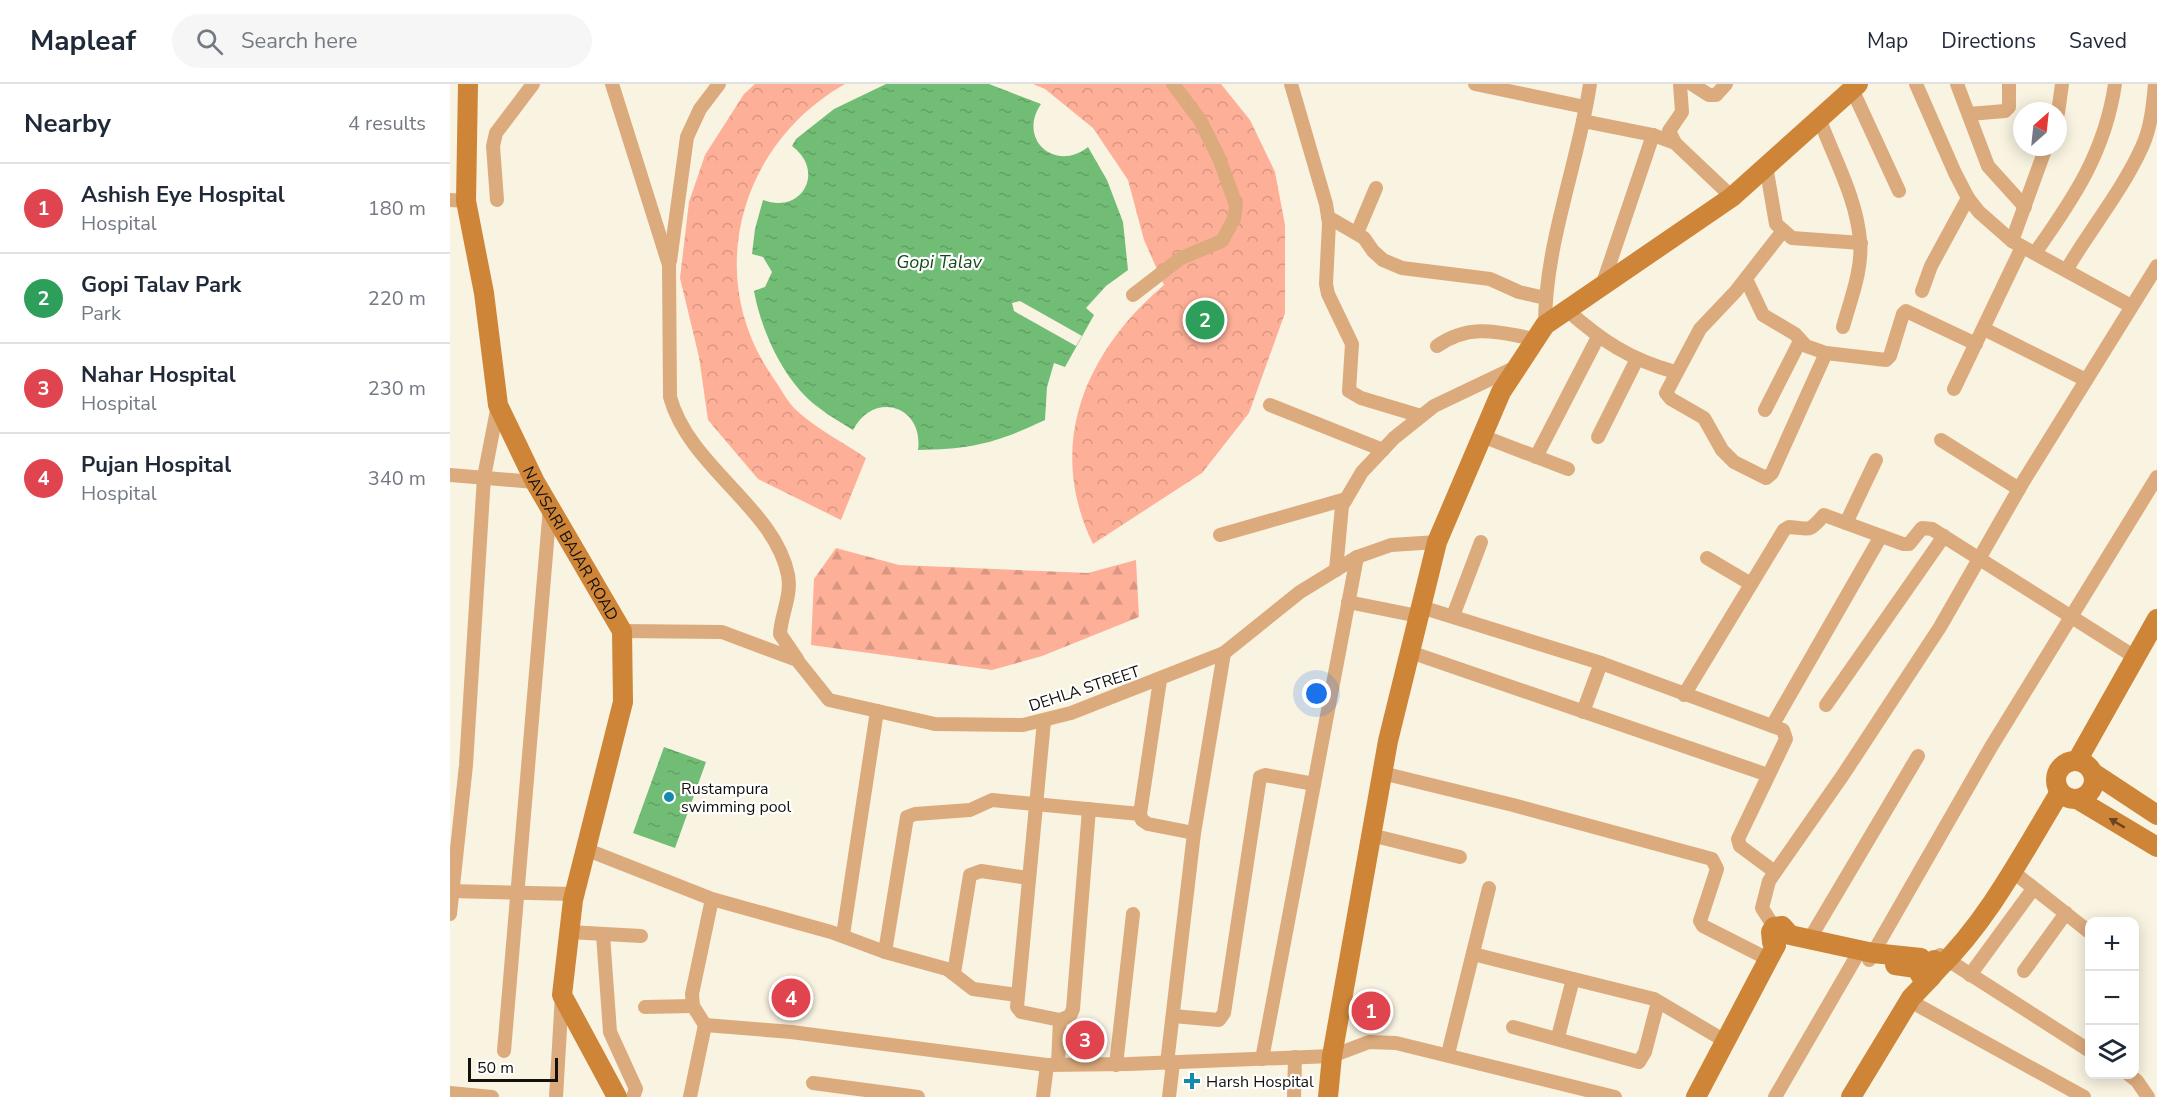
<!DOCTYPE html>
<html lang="en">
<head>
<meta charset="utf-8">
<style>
  :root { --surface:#fff; --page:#f6f6f7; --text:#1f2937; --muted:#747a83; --line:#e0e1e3; --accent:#db2777 }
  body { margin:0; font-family:"Nunito Sans",sans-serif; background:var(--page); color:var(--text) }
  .controls { position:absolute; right:18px; bottom:18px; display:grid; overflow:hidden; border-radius:12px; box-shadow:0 3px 15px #0003 }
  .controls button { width:54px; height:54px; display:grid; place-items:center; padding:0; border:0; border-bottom:2px solid var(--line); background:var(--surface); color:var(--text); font:30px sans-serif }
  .compass { position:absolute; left:1563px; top:18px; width:54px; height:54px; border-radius:50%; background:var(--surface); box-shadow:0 3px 15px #0003; rotate:27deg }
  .scale { position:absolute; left:18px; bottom:15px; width:90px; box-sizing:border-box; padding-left:6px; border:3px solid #14110c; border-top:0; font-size:16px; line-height:21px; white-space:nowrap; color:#14110c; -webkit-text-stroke:4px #fff; paint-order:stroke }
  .you { position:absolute; left:867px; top:610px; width:21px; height:21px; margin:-15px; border:4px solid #fff; border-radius:50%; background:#1a73e8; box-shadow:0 0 0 9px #1a73e833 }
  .badge { display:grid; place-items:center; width:39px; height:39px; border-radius:50%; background:var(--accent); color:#fff; font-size:20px; font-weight:700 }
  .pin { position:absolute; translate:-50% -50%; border:3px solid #fff; box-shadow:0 2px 6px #0006 }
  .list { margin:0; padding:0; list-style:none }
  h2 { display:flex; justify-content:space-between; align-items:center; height:78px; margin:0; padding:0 24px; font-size:26px }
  h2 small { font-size:20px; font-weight:400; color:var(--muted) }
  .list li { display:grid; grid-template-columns:39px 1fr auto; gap:18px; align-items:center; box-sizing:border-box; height:90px; padding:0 24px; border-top:2px solid var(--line) }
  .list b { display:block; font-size:22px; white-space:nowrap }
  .list p { margin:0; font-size:20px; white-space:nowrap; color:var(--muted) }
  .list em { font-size:20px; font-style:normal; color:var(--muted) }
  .icon { flex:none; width:33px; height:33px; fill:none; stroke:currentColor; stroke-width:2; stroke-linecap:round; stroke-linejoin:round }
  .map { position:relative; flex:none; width:1707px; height:1013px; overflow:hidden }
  header { display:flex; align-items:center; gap:36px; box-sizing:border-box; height:84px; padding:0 30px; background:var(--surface); border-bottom:2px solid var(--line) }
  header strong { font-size:28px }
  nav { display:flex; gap:33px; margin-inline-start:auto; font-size:21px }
  .search { width:420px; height:54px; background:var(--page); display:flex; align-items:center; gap:15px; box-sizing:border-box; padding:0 21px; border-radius:33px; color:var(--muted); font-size:22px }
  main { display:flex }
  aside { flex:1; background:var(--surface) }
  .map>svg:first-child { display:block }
  .forest { fill:url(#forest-firs) }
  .park { fill:url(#park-crowns) }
  .water { fill:url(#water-ripples) }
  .pier { fill:#f9f3e1 }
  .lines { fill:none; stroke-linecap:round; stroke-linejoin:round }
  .street { stroke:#dcab7d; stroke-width:14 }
  .secondary { stroke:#ce8538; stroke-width:20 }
  .oneway { fill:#684520 }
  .poi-dot { fill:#1489ad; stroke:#fff; stroke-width:2 }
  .labels { text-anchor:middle; stroke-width:4.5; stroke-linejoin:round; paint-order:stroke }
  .street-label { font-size:16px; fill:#14110c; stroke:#fff }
  .poi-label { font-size:16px; fill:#14110c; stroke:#fff; text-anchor:start }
  .water-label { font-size:18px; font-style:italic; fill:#154a1b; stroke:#fff }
</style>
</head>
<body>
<header>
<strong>Mapleaf</strong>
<div class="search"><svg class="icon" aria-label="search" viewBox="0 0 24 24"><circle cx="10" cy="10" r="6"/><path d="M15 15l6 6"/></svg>Search here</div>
<nav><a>Map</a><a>Directions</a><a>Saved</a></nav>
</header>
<main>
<aside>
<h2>Nearby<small>4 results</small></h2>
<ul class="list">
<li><span class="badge" style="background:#e0444e">1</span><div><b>Ashish Eye Hospital</b><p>Hospital</p></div><em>180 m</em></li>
<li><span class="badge" style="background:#2e9e5b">2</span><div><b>Gopi Talav Park</b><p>Park</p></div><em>220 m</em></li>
<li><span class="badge" style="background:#e0444e">3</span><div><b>Nahar Hospital</b><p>Hospital</p></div><em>230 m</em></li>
<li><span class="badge" style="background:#e0444e">4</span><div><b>Pujan Hospital</b><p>Hospital</p></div><em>340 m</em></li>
</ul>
</aside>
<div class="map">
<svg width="1707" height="1013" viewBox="0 0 1707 1013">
  <defs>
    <pattern id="forest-firs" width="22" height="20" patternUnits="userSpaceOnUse" patternTransform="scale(1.5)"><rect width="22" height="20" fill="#feaf98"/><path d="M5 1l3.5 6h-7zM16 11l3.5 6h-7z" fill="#d99682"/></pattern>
    <pattern id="park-crowns" width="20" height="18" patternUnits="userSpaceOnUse" patternTransform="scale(1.5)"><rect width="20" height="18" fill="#feaf98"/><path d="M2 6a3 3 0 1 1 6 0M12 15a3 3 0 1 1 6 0" fill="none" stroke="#d99682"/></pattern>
    <pattern id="water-ripples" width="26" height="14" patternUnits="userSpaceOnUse" patternTransform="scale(1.5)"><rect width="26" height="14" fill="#72bd75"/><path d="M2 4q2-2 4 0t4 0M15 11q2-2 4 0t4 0" fill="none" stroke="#62a164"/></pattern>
  </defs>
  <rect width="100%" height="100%" fill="#f9f3e1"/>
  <path class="forest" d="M386,464L449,481L638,489L686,476L689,533L592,572L542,586L361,561L364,495Z"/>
  <g class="park">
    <path d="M305,0H395C289,60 252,194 324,295C331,305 337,317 345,325C365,344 393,358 416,374L391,436L308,395L258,336L249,273L230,194L239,118L255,71L294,10Z"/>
    <path d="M583,0H771L800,36L825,88L835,141V229L799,329L752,389L643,460C595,361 635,268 714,201L694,156L678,96L643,44L595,5Z"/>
  </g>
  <g class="water">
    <path d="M436,0H539L591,20C567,55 605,89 638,63L657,96L673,138L678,186L656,202L636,224L644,231L615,283L604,279L597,303L595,336C546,359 523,365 468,366C474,322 424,306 403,346C392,339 379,332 368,323C335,299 311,247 304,207L315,203L322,188L313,173L302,170L305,145L313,116C352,131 376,87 342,62L346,55L384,25Z"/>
    <path d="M214,663L256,678L225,764L183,749Z"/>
  </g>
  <path class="pier" d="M570,217L632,252L626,262L564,227L562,219Z"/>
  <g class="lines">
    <g class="street">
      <path d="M162,0L219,181L220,313C239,383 325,424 338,491C342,512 331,530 330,550L347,575"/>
      <path d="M841,0L876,120L879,139L876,200L878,210L902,260L899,307L911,314L971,332"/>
      <path d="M1025,0L1135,23"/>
      <path d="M1242,0L1259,11H1266L1276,0"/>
      <path d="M1466,0L1505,89L1518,114L1529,128L1562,157L1681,222"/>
      <path d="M1507,0L1538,82L1575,123"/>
      <path d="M1402,5L1449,107"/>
      <path d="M1608,29L1612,0"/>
      <path d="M1519,30L1555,27L1559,23V0"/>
      <path d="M1369,34C1384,74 1407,115 1410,157C1413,185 1400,217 1393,243"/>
      <path d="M1133,37L1203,51L1225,59L1282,113"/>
      <path d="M1225,59L1219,47L1232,28L1230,0"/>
      <path d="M1316,82L1326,140L1342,154L1411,159"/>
      <path d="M0,116L16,117"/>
      <path d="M47,116L43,62L46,49L83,0"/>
      <path d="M878,133L914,154L923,167L933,176L952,184L1040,195L1069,208L1095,214"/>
      <path d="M1332,148L1286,207L1250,245L1216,309L1221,315L1254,334L1272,366L1284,378L1316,394L1322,389L1376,269"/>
      <path d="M907,149L926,104"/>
      <path d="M1562,157L1596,63"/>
      <path d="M1585,169C1624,114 1655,68 1665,0"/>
      <path d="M220,177L237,53L250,25L269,0"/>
      <path d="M1617,185C1641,144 1672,107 1692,63C1701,44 1703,21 1705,0"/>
      <path d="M1296,195L1313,231L1345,250L1356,262L1376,269L1436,276L1440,272L1453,230L1456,227L1526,260"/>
      <path d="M1152,202L1203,51"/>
      <path d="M1472,207L1481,182L1518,114"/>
      <path d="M683,211L731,174L772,157L784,135L786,121L769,74L750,36L723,0"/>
      <path d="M1117,226C1152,257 1179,275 1225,288"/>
      <path d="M1095,241C1095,159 1128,81 1140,0"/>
      <path d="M1534,245L1636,296"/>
      <path d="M987,262C1020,239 1048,248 1085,255"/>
      <path d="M1504,305L1572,163"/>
      <path d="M820,321L933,366"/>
      <path d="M1315,326L1350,257"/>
      <path d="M1032,352L1118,385"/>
      <path d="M1148,353L1187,275"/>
      <path d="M1491,356L1569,405"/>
      <path d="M1086,373L1148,253"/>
      <path d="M0,391L85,398"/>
      <path d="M1396,439L1426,376"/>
      <path d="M770,451L896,415"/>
      <path d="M1257,474L1301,500"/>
      <path d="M886,486L892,422L912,388L944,354L984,322L1068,282"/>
      <path d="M898,518L968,532"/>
      <path d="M971,523L1151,579L1333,646L1336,655L1288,755L1290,762L1325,788"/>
      <path d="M1003,532L1031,458"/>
      <path d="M172,547L272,548L347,576L379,616L485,640L573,641L621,629L774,569L850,508L907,473L941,461L987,458"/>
      <path d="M960,568L1318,691"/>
      <path d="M710,596L690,730L692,736L698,740L744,749"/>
      <path d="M1234,611L1334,446L1339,443C1361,444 1357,450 1374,431L1453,460H1459L1472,444L1482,445L1685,573"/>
      <path d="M1376,621L1494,452"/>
      <path d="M1133,628L1151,579"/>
      <path d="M594,637L567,923L571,928L610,936"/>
      <path d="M1322,642L1431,452"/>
      <path d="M932,689L1063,721L1262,775L1267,785L1250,837L1253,842L1318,875"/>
      <path d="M921,751L1010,773"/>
      <path d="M135,765L262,815L381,848L435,868L497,885L523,905L567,911"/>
      <path d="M1562,787L1638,847"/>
      <path d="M0,807L124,810"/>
      <path d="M0,830L16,681L34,393L48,321"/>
      <path d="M1324,843L1312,824L1319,797L1393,691L1490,543L1573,398L1707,182"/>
      <path d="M119,848L191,852"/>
      <path d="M153,851L160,948L186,1005L183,1013"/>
      <path d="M393,851L427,627"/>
      <path d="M1359,856L1468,672"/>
      <path d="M435,868L457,733L465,730L520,726L542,716L690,730"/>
      <path d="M1023,870L1204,915L1275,957"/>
      <path d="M1490,871L1640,967"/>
      <path d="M1419,876L1541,663L1707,393"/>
      <path d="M1574,887L1616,829"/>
      <path d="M504,889L520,791L531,787L578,794"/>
      <path d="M1520,891L1583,805"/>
      <path d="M1460,917L1634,1013"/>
      <path d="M195,923L243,922"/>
      <path d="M723,932L769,936L774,929L810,693L815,691L864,700"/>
      <path d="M255,941L243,922L242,910L262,815"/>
      <path d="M1063,943L1189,978L1195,968L1208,918"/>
      <path d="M1108,953L1123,895"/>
      <path d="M54,967L100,423"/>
      <path d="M998,970L1039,804"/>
      <path d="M812,975L907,473"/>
      <path d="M717,979L744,749L774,569"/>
      <path d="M608,980L610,936L620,932L623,925L639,725"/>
      <path d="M666,981L683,830"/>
      <path d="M1678,990L1687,997L1698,1013"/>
      <path d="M363,999L468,1013"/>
      <path d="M0,1009L42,1013"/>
      <path d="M106,1013L112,911"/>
      <path d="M240,1013L255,941L341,948L597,981L679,980L882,972L919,958L946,959L1165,1013"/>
      <path d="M593,1013L597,981"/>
      <path d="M719,1013L723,979"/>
      <path d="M844,1013L845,973"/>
      <path d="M1325,1013L1405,875"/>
    </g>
    <g class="secondary">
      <path id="s1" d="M18,0L16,117L34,209L48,321L85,398L172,547L173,618L123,816L112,911L167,1013"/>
      <path d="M1627,677L1707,535"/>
      <circle cx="1625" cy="696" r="19"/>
      <path d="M1642,688L1707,731"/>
      <path d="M1627,715L1707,763"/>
      <path d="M1326,861L1322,858L1321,848L1324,843L1332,842L1340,851L1423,869L1471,874"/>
      <path d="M1445,881L1466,884L1471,892L1481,893L1487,886L1484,876"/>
      <path d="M1487,886C1538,837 1573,769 1610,708"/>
      <path d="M878,1013L882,972L938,657L987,458L1051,308L1095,241L1282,113L1408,0"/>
      <path d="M1246,1013L1326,861"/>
      <path d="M1401,1013L1461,914L1481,893"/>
    </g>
  </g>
  <defs><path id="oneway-solid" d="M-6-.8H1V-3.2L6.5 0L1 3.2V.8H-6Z" transform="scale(1.5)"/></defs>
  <use class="oneway" href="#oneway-solid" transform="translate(1667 739) rotate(-149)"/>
  <g class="poi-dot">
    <circle cx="219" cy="713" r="6"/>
    <path d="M739 988h6v6h6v6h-6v6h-6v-6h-6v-6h6z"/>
  </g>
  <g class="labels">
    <g class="street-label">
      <text dy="6" stroke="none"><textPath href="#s1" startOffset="480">NAVSARI BAJAR ROAD</textPath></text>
      <text transform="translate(634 604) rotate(-18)" y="6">DEHLA STREET</text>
    </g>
    <g class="poi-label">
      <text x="231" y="710">Rustampura<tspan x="231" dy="18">swimming pool</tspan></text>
      <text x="756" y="1003">Harsh Hospital</text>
    </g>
    <g class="water-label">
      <text x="489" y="184">Gopi Talav</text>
    </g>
  </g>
</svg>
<div class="controls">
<button>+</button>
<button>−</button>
<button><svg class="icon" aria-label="layers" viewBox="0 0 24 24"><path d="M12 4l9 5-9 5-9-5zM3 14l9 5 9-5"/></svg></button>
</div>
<svg class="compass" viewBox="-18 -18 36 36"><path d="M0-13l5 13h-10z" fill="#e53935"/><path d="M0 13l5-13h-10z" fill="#747a83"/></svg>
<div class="scale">50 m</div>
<div class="you"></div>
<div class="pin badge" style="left:921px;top:927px;background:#e0444e">1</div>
<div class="pin badge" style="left:755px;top:236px;background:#2e9e5b">2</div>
<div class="pin badge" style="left:635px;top:956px;background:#e0444e">3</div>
<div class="pin badge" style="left:341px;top:914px;background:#e0444e">4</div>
</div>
</main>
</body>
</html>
